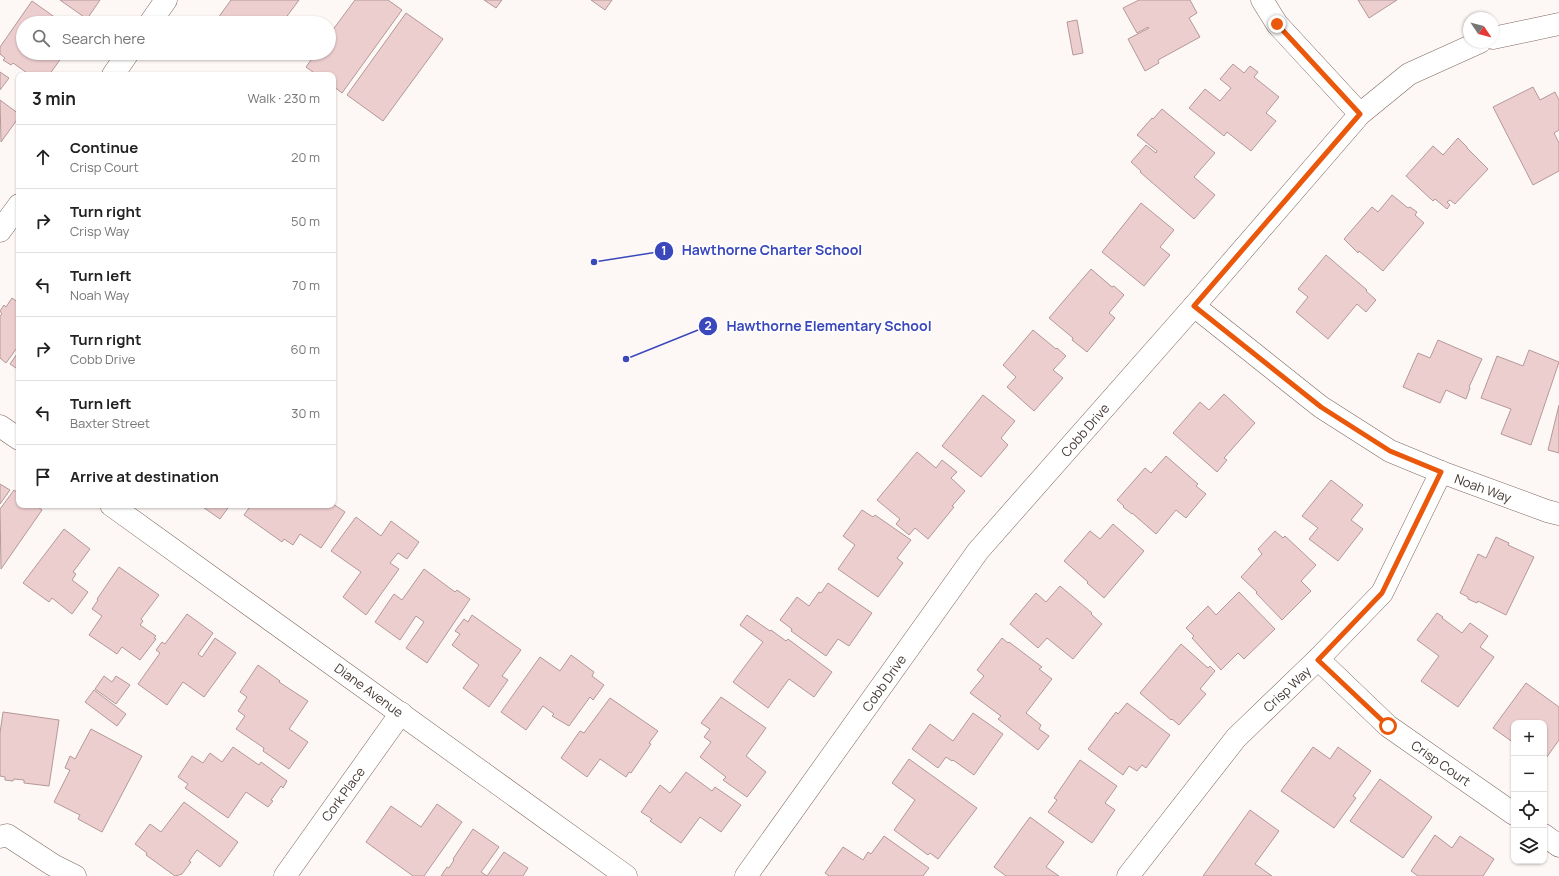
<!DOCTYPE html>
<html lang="en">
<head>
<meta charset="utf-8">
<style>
  :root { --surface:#fff; --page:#f2f2f2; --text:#222; --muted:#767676; --line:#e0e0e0 }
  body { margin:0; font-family:Manrope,sans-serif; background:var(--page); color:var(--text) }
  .controls { position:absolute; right:12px; bottom:12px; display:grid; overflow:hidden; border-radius:8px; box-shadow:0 1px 3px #0004 }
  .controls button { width:36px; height:36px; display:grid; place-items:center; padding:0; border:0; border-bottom:1px solid var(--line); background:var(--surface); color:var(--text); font:20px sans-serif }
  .compass { position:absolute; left:1463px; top:12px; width:36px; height:36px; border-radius:50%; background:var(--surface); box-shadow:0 1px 3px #0004; rotate:125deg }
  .stop { position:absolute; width:12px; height:12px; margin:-9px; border:3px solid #ea580c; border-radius:50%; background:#fff }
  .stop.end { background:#ea580c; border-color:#fff; box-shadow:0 1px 4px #0008 }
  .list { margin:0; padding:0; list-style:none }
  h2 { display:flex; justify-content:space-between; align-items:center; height:52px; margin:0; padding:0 16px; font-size:17px }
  h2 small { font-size:13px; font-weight:400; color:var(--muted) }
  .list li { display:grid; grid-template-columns:26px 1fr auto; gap:12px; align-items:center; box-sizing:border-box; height:64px; padding:0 16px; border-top:1px solid var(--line) }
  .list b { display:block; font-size:15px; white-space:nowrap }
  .list p { margin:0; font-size:13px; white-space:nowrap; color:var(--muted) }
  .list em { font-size:13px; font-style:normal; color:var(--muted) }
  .icon { flex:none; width:22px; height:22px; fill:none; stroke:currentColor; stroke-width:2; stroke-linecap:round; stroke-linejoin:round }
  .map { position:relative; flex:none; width:1559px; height:876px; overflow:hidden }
  .search { position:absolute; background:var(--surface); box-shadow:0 1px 3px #0004; left:16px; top:16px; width:320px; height:44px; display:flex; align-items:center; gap:10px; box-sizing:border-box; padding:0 14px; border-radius:22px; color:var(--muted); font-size:15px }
  .panel { position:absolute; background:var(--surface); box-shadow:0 1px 3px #0004; left:16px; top:72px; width:320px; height:436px; border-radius:8px }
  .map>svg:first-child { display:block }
  .building { fill:#edcecf; stroke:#b49898 }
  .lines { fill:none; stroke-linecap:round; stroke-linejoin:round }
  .minor-casing { stroke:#7f675d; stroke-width:23 }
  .minor { stroke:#fff; stroke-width:22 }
  .route { stroke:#ea580c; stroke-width:5 }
  .labels { text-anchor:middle; stroke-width:3; stroke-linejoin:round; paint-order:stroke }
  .street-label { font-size:13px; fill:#453a35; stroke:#fff }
  .leader { fill:none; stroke:#3b48bb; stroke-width:1.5 }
  .callout-dot { fill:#3b48bb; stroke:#fff; stroke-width:1.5 }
  .mark-label { font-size:12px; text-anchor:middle; font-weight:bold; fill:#fff }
  .callout-label { font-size:14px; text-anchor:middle; font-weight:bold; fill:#3b48bb; stroke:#fff; stroke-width:3; stroke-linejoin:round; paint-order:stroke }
</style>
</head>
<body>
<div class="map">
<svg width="1559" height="876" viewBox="0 0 1559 876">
  <rect width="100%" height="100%" fill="#fdf8f5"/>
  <g class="building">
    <path d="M60,0H100L87,19Z"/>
    <path d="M231,0H299L282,23H216L215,22Z"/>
    <path d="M355,0H388L402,10L342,93L333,86V75H317L306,67L316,53H329V35Z"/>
    <path d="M484,0H502L496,8Z"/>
    <path d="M591,0H612L605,10Z"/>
    <path d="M1139,0H1190L1197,13L1189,18L1200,37L1158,60L1159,63L1145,71L1128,39L1149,28L1148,27L1137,33L1123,8Z"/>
    <path d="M1358,0H1397L1369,18Z"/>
    <path d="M32,1L63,23H23V53H56L62,57L49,75H30L13,63L11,65L3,60L5,58L0,54V47Z"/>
    <path d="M406,13L443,39L383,121L347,95Z"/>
    <path d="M1077,20L1083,53L1073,55L1067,22Z"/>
    <path d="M1233,64L1244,73L1250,66L1258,72L1254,77L1279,97L1266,113L1276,121L1251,151L1227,132L1224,136L1189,108L1205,89L1220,101L1231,88L1220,79Z"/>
    <path d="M0,72L9,78L0,90Z"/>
    <path d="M1533,87L1540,100L1555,92L1559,100V130L1554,133L1559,143V171L1533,185L1493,107Z"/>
    <path d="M0,100L19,114V117L1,142Z"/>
    <path d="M1162,109L1215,153L1194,177L1215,195L1194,219L1140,172L1141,171L1131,162L1146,145L1156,153L1157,151L1137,135L1152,118L1153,119Z"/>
    <path d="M1458,138L1467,147V148L1488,169L1455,204L1450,200L1447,202L1450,205L1447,209L1435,199L1433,201L1406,176L1433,146L1443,155Z"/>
    <path d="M1392,195L1408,208L1410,207L1417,212L1415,215L1424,223L1383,271L1359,251L1358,253L1344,239L1372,207L1378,212Z"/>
    <path d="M1141,203L1174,230L1160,247L1170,255L1144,286L1102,252Z"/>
    <path d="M1326,255L1367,290L1366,291L1376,300L1366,312L1357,304L1328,339L1296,312L1308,297L1298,289Z"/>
    <path d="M1091,269L1112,287L1114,286L1124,295L1109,313L1115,318L1087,352L1072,340L1073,338L1049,318Z"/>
    <path d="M12,298L19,303V345L6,363L0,358V316L2,314L0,311L4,305L6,307Z"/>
    <path d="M1033,330L1056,349L1057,348L1066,356L1053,370L1063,378L1034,411L1007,387L1016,377L1003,365Z"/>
    <path d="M1438,340L1482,359L1469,387L1470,388L1466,399L1446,390L1440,403L1403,387L1418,353L1430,358Z"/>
    <path d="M1529,350L1559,362L1531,445L1501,434L1511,409L1481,398L1497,356L1523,366Z"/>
    <path d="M19,351V370L10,364Z"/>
    <path d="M1224,394L1255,423L1224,458L1227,460L1217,472L1173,433L1200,402L1209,410Z"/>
    <path d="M983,395L1015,421L1001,438L1008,445L981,477L942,446Z"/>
    <path d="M1559,405V453L1548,450Z"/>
    <path d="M917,452L936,468L942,460L957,472L951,478L965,491L952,506L954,507L928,539L915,528L909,535L896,524L900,519L877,500Z"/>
    <path d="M1166,456L1198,484L1196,486L1206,494L1186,518L1176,510L1156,534L1132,513V514L1123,507L1124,506L1117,500L1145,468L1151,473Z"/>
    <path d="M1331,480L1363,505L1351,520L1363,529L1338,561L1309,539L1318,528L1302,516Z"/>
    <path d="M0,484L10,490L0,504Z"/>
    <path d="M14,490L19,494V505H35L42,510L1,569L0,509Z"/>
    <path d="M333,504L345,512L321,548L300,534L293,545L284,539L282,542L244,515L251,505H333Z"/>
    <path d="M200,505H230L220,519Z"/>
    <path d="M862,510L873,517L875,515L911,540L897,558L903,563L878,597L838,569L855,545L843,536Z"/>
    <path d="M356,517L381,536L391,521L419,542L407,559L398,553L390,563L399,569L366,615L343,597L361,572L331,551Z"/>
    <path d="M1113,524L1144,551L1104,598L1087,583L1088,582L1064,561L1090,531L1100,539Z"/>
    <path d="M64,529L90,549L73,572L76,574L72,580L88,592L72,614L52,598L49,602L23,583Z"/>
    <path d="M1275,531L1283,538L1285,536L1316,565L1301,581L1311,591L1282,620L1256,593L1257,592L1241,577L1262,554L1258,549Z"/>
    <path d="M1496,537L1509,543L1508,545L1534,557L1506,615L1478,601L1477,603L1468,599V597L1460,593L1478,554L1486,558Z"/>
    <path d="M119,567L159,595L141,619L143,621L140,625L156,636L154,638L156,639L140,660L122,647L117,654L89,635L102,616L92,609L98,600L97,599Z"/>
    <path d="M424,569L455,592L457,590L470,599L427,663L406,648L424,622L416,616L400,640L375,622L394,594L402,600Z"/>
    <path d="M828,583L872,613L849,646L838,639L826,656L791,631L792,629L780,620L797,597L809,606L819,592L821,593Z"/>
    <path d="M1060,586L1092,613L1091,614L1102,624L1073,659L1047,638L1038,648L1010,624L1036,593L1046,602Z"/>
    <path d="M1239,592L1275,629L1244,659L1238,653L1221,670L1192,638L1194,636L1186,628L1208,606L1216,615Z"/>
    <path d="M1437,613L1443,617L1442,618L1462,633L1470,623L1488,636L1480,647L1494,657L1458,707L1421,681L1439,656L1417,640Z"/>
    <path d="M187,614L213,633L198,654L202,657L215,638L236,653L204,697L183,682L167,705L138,684L160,653L156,650L162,642L165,644Z"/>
    <path d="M472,615L521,650L502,676L508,680L489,707L463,688L479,665L452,645L460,634L455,631L464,619L468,622Z"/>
    <path d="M747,615L770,631L771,630L786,641L788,639L832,672L814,697L789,679L768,708L733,682L763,642L740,625Z"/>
    <path d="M1002,638L1008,643L1009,642L1042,667L1039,669L1052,679L1026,713L1041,725L1039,729L1049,736L1038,750L998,719L1001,716L970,693L984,676L977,670Z"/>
    <path d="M1181,644L1208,668L1210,666L1215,671L1200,689L1206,694L1179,725L1172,719L1171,720L1140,693Z"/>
    <path d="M571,655L594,672L592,676L604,685L593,700L590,697L569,726L552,716L554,714L543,706L526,730L501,712L540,657L560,671Z"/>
    <path d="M258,665L280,681L279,682L308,701L289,729L308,742L289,769L263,751L264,748L236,729L245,716L238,711L247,697L240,692Z"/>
    <path d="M104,676L112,682L116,676L130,685L116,704L95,689Z"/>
    <path d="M1526,683L1559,707V740L1544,761V723H1514V743L1493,728Z"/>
    <path d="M94,690L126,714L117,726L85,702Z"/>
    <path d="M721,697L766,728L746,756L766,772L747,797L723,780L726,777L700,757L711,742L704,737L710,729L701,723Z"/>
    <path d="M610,698L658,731L649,743L651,744L631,773L629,772L626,777L600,759L587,777L561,758L580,731L584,733Z"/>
    <path d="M1127,703L1170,735L1146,768L1142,765L1137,771L1129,766L1123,775L1088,749L1116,712L1118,714Z"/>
    <path d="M3,712L59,720L49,786L24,783V780L14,779L13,781L5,780V777L0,776V733Z"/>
    <path d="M973,713L1003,734L974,775L953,760L952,761L946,757L938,768L912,749L930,724L953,741Z"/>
    <path d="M91,729L142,756L102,832L78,819L80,815L54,802L70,770L65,768L70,756L75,759Z"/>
    <path d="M233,747L259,765L261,762L287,781L283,788L281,786L271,800L273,801L268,807L246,792L228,818L185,788L188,784L178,777L192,756L203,763L210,753L222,762Z"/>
    <path d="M1313,747L1330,759L1338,747L1371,771L1353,796L1356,798L1334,828L1281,791Z"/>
    <path d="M909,759L977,808L938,859L930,853L928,855L894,830L915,800L892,783Z"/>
    <path d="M1080,760L1117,786L1105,803L1115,810L1092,843L1048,812L1057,800L1054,798Z"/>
    <path d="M686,772L712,791L715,787L741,805L721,832L700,817L681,843L650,821L652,819L641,812L660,785L670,793Z"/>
    <path d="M1380,779L1432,817L1403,858L1350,821Z"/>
    <path d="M184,802L238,842L220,867L197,850L189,861L191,862L182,874L175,876L146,855L147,853L135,844L150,824L161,832Z"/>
    <path d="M437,804L462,822L424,876H413L366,842L391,806L421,827Z"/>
    <path d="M1250,810L1279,831L1255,864L1272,876H1203Z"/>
    <path d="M1030,817L1064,842L1046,867L1059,876H1006L994,867Z"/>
    <path d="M473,829L499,847L481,872L487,876H441L447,867L449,868L454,860L453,859Z"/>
    <path d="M1435,835L1452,848L1460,836L1494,859L1483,876H1418L1411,871Z"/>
    <path d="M884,836L929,868L923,876H829L825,873L843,847L863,860L868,852L871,854Z"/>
    <path d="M504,852L528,868L523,876H487Z"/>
  </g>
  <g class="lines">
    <defs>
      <g id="minor">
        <path d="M1262,0L1277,24L1360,114"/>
        <path d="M150,23L166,0"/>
        <path d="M1493,38L1559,24"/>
        <path d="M113,75L128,53"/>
        <path d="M0,231L19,205"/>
        <path d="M1194,306L1321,407L1390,451L1441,472L1547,511L1559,514"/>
        <path d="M0,426L19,439"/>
        <path d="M111,505L626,876"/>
        <path d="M1318,659L1388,726L1514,814"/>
        <path d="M1544,835L1559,846"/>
        <path d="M0,837L7,835L53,865L75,876"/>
        <path d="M285,876L401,713"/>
        <path d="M746,876L978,551L1194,306L1360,114L1409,74L1480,42"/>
        <path d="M1128,876L1236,738L1318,659L1382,593L1441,472"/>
      </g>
    </defs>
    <use href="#minor" class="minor-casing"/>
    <use href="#minor" class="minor"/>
  </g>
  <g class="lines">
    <path class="route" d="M1277,24L1360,114L1194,306L1321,407L1390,451L1441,472L1382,593L1318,660L1388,726"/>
  </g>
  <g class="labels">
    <g class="street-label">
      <text transform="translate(1085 430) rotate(-49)" y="5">Cobb Drive</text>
      <text transform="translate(1483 488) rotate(20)" y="5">Noah Way</text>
      <text transform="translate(884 683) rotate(-55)" y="5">Cobb Drive</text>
      <text transform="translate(1287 689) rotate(-43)" y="5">Crisp Way</text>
      <text transform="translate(369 690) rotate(36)" y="5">Diane Avenue</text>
      <text transform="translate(1441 763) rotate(35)" y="5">Crisp Court</text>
      <text transform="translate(343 794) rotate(-54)" y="5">Cork Place</text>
    </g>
  </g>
  <path class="leader" d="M594 262L664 251M626 359L708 326"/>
  <g class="callout-dot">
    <circle cx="594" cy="262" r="4"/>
    <circle cx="626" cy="359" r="4"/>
    <circle cx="664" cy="251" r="10"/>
    <circle cx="708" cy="326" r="10"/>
  </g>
  <g class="mark-label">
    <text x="664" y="255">1</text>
    <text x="708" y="330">2</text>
  </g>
  <g class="callout-label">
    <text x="772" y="255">Hawthorne Charter School</text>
    <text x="829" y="331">Hawthorne Elementary School</text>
  </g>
</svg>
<div class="controls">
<button>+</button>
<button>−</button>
<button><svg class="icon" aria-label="locate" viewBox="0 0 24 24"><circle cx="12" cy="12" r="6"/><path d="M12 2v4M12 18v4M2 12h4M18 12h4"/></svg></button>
<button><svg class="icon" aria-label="layers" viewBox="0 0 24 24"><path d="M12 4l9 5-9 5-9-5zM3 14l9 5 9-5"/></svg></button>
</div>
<svg class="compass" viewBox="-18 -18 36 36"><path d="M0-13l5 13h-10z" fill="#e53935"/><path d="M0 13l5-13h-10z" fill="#767676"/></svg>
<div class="stop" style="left:1388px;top:726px"></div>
<div class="stop end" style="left:1277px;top:24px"></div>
<div class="search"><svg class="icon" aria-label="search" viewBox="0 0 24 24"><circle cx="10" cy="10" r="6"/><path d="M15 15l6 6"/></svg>Search here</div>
<section class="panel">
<h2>3 min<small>Walk · 230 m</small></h2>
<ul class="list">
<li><svg class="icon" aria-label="ahead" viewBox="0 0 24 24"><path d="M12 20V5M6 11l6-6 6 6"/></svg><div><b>Continue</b><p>Crisp Court</p></div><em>20 m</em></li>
<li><svg class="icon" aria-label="right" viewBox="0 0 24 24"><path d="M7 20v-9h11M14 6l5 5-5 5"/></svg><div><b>Turn right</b><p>Crisp Way</p></div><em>50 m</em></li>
<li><svg class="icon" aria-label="left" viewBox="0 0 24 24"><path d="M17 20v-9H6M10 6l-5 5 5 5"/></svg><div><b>Turn left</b><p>Noah Way</p></div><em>70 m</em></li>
<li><svg class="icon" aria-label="right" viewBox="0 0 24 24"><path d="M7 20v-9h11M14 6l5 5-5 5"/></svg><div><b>Turn right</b><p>Cobb Drive</p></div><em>60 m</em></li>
<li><svg class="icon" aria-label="left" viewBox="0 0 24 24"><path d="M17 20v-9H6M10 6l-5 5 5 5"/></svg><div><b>Turn left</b><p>Baxter Street</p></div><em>30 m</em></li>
<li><svg class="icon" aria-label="arrive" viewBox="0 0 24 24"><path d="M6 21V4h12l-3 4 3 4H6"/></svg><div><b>Arrive at destination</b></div></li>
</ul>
</section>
</div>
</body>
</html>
